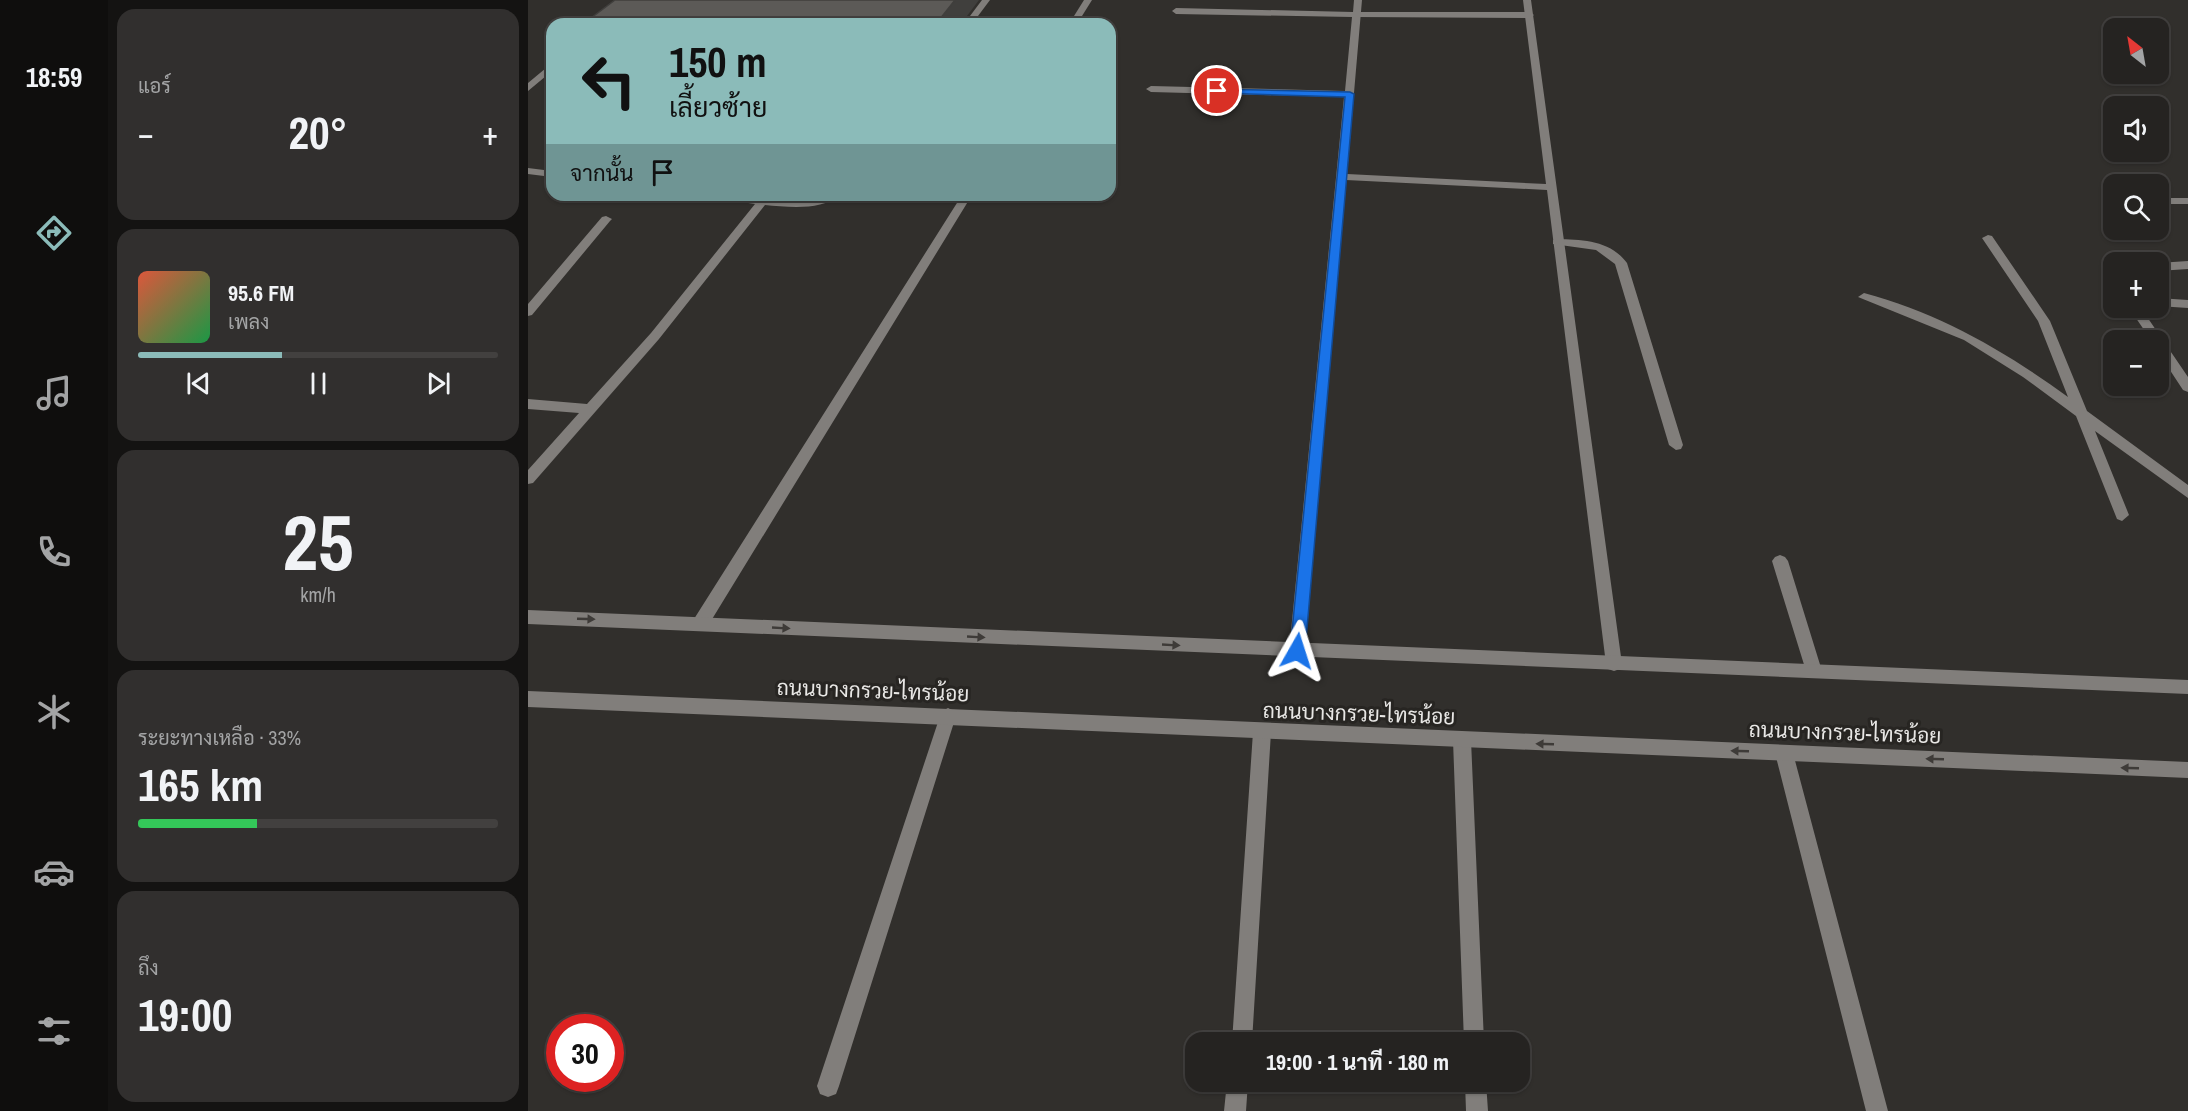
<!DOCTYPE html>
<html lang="th">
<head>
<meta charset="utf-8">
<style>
  :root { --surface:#252321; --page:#312f2e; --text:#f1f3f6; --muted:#a3a4a5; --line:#42403f; --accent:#8bbbb9 }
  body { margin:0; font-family:"Archivo Narrow",Sarabun,sans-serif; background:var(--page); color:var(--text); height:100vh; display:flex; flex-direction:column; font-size:22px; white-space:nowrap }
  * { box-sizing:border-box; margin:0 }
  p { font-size:20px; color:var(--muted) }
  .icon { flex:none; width:33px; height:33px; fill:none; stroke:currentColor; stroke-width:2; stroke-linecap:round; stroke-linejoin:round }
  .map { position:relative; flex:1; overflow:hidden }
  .sheet { display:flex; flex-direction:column; gap:9px; padding:9px; background:#141312; width:420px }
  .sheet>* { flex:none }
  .banner { position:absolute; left:18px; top:18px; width:570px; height:183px; border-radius:18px; box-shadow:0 2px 4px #0004,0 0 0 2px var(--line); background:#8bbbb9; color:#111; overflow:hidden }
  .needle { width:39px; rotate:329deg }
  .tools { position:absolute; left:1575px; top:18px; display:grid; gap:12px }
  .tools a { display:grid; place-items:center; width:66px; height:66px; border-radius:12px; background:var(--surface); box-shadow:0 2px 4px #0004,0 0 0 2px var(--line); font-size:30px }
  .speed { position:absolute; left:18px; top:1014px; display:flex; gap:12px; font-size:30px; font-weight:700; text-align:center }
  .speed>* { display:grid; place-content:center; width:78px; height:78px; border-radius:50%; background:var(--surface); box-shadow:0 2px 4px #0004,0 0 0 2px var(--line); line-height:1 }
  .speed .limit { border:9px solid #d22; background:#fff; color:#111 }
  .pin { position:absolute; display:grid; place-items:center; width:51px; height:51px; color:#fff; margin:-26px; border:3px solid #fff; border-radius:50%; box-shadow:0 2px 6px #0007 }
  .me { position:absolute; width:66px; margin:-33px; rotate:6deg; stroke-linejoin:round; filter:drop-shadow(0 0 4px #0008) }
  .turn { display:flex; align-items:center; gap:21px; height:126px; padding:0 24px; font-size:27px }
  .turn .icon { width:78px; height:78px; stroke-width:2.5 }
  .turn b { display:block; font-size:42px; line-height:51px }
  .then { display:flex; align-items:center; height:57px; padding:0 24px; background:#0003; gap:12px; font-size:22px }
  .big { font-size:45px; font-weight:700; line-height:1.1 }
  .sheet .card { flex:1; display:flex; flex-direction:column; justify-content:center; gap:9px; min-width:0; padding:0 21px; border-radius:18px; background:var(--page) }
  .sheet .dial { align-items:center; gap:0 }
  .dial b { font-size:78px; line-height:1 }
  .song { display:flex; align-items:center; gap:18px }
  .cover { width:72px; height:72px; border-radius:9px; background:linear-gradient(135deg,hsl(10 70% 55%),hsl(140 70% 35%)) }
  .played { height:6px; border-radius:3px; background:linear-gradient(90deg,var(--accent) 40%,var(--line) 40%) }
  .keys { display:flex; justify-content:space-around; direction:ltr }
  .heat { display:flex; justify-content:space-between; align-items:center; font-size:33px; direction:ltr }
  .charge { height:9px; border-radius:4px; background:linear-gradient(90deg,#34c759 33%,var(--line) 0) }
  .trip { position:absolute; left:657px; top:1032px; width:345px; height:60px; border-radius:18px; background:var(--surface); box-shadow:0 2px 4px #0004,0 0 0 2px var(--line); font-weight:700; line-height:60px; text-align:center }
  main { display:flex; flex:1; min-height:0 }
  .tabs { display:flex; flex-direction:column; width:108px; justify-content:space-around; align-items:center; background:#0f0e0d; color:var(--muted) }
  .tabs .icon { width:42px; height:42px }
  .tabs .on { color:var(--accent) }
  .tabs b { font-size:27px; color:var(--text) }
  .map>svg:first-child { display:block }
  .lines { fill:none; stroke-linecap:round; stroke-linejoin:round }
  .lane { fill:#817e7b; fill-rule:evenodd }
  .street { fill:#817e7b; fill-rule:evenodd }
  .secondary { fill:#817e7b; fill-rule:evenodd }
  .shaded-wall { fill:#403f3d }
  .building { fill:#5c5a57; stroke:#403f3d; stroke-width:1.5 }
  .oneway { fill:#3e3b38 }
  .route { fill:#1a73e8; stroke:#114b97; stroke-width:1.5 }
  .labels { text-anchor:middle; stroke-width:6; stroke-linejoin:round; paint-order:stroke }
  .street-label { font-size:21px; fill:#e8e7e5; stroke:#272522 }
</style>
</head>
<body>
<main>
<nav class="tabs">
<b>18:59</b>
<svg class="icon on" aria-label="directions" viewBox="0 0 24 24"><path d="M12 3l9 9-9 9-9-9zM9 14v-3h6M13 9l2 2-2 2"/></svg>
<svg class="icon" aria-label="music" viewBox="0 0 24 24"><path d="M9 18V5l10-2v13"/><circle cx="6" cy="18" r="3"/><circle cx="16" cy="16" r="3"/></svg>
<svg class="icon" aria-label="phone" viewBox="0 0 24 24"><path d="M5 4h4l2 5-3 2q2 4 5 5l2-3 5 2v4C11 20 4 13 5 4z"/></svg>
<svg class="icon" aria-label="climate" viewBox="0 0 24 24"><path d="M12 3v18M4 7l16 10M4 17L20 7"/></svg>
<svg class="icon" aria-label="car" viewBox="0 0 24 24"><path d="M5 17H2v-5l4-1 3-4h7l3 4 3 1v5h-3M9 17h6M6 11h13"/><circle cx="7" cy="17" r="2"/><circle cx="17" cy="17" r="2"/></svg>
<svg class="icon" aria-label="filters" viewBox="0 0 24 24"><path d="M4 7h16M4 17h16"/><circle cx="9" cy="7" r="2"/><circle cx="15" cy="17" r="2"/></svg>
</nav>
<section class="sheet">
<div class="card"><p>แอร์</p>
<div class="heat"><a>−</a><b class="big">20°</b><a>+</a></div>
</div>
<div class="card">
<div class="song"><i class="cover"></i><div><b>95.6 FM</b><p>เพลง</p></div></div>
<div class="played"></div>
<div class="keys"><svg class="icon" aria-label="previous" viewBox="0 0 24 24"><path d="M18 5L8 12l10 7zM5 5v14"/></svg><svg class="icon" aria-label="pause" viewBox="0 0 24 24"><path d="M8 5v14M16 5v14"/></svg><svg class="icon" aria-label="next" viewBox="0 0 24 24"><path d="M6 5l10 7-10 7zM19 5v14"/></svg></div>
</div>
<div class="card dial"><b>25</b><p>km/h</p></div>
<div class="card"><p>ระยะทางเหลือ · 33%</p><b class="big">165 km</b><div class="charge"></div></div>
<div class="card"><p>ถึง</p><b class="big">19:00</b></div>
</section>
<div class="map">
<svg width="1660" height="1111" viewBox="0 0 1660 1111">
  <rect width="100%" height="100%" fill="#312f2c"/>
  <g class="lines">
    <path class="lane" d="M454,0H462L444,24H436Z
      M829,12H1002L1006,15L1002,18L826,17V13Z
      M24,63V71L0,91V83Z
      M0,168L24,171V177L0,174Z
      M181,195L264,200L311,195C294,211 260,207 237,205L131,339L5,483L0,484V470L51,413L0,409V399L59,404L123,333L227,204L186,198Z
      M1630,198H1660V204H1630Z
      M78,216L84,219L82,221L4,315L0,316V304L74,217Z
      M1460,235L1464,236L1522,321L1559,411L1660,485V498L1567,431L1601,515L1594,521L1589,519L1548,416L1495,377L1436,340L1330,297L1336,293C1411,313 1477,351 1540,397L1510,321L1454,238Z
      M1029,239C1055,240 1082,240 1099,263L1155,445L1153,449L1148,450L1141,445L1087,264L1068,250L1025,244V240Z
      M1660,261V269L1630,271V263Z
      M1630,298L1660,300V308L1630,306Z
      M1601,308H1613L1660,377V392L1655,390L1630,352V340H1623Z
      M1252,555L1257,557L1260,561L1294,671L1292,676L1286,678L1280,676L1278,671L1244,561L1247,557Z
      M420,708L426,711L428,716L311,1086L308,1094L300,1097L292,1094L289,1086L412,716L414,711Z"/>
    <path class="street" d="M556,0H564L549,24H541Z
      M826,0H834L819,174L1018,184L995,0H1003L1094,664L1092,669L1086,671L1080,669L1078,664L1019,190L818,180L777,651L775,656L769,658L763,656L761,651L816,97L623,92L618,89L623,86L817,91L824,17L648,14L644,11L648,8L825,12Z
      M434,195H444L178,629L172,631L166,629L164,624L166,619Z
      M734,724L740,726L743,732L724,1042H704L725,732L728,726Z
      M934,732L940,734L943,740L956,1042H936L925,740L928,734Z
      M1256,745L1262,747L1265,753L1360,1111H1338L1247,753L1250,747Z
      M699,1082H720L718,1111H696Z
      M937,1082H958L960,1111H938Z"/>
    <path class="secondary" d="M0,610L1660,680V694L0,624Z
      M0,691L1660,762V778L0,707Z"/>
  </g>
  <path class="shaded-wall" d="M427,0H451L433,24H408Z"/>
  <path class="building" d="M87,0H427L408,24H55Z"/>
  <defs><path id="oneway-solid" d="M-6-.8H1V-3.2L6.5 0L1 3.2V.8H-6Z" transform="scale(1.5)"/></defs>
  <g class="oneway">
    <use href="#oneway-solid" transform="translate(58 619) rotate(2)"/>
    <use href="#oneway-solid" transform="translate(253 628) rotate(3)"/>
    <use href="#oneway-solid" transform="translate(448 637) rotate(3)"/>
    <use href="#oneway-solid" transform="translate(643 645) rotate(3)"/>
    <use href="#oneway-solid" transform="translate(1017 744) rotate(-178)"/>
    <use href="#oneway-solid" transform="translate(1212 751) rotate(-178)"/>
    <use href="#oneway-solid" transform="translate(1407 759) rotate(-178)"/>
    <use href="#oneway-solid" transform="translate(1602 768) rotate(-178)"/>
  </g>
  <path class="route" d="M686,89L822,92L826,94L777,651L769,657L762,651L817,97L689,93Z"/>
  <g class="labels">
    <g class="street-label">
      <text transform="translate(345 691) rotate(2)" y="7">ถนนบางกรวย-ไทรน้อย</text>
      <text transform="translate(831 714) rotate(2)" y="7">ถนนบางกรวย-ไทรน้อย</text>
      <text transform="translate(1317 733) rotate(2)" y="7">ถนนบางกรวย-ไทรน้อย</text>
    </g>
  </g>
</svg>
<div class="tools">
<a><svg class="needle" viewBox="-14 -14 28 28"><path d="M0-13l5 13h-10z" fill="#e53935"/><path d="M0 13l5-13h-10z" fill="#a3a4a5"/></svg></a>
<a><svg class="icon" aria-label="sound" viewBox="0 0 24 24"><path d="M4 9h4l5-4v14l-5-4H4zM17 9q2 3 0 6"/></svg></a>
<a><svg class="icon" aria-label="search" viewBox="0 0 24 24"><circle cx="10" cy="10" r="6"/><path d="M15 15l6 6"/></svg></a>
<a>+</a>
<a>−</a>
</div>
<div class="speed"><div class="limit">30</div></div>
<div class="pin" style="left:689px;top:91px;background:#d93025"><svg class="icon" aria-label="arrive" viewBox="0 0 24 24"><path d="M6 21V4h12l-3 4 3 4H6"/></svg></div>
<svg class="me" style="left:769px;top:651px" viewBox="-20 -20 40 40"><path d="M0-17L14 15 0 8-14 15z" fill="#1a73e8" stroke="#fff" stroke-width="4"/></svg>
<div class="trip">19:00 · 1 นาที · 180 m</div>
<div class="banner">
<div class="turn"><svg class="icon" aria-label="left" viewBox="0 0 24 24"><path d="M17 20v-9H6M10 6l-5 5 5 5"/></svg><div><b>150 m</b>เลี้ยวซ้าย</div></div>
<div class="then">จากนั้น<svg class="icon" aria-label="arrive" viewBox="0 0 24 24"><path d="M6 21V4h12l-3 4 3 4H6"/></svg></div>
</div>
</div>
</main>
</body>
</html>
